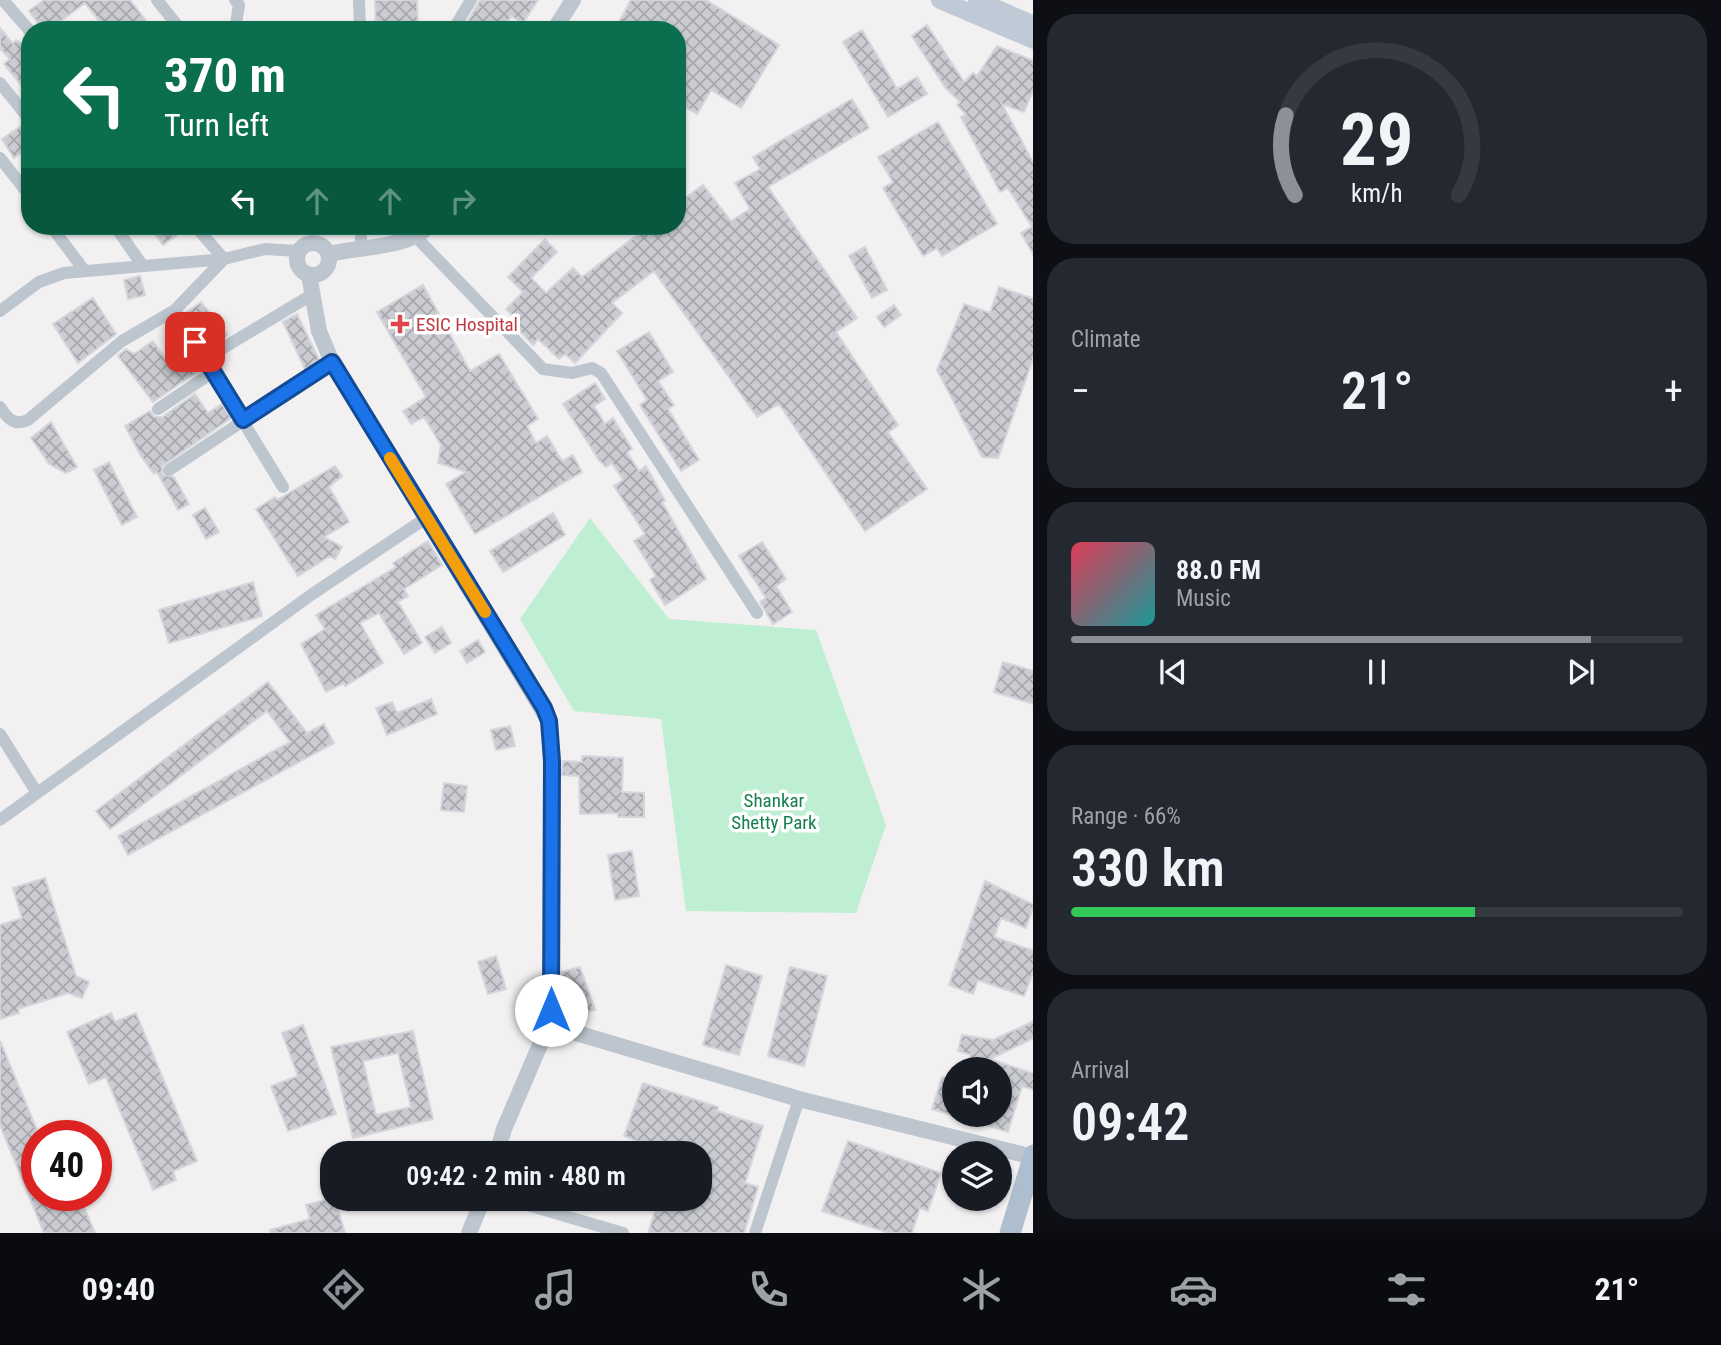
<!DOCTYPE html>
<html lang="en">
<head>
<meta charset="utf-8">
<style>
  :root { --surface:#171b24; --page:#242831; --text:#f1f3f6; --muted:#9ea1a6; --line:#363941; --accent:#8c9099 }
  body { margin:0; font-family:"Roboto Condensed",sans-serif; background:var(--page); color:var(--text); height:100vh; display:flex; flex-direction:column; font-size:26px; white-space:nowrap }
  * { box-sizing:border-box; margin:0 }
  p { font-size:23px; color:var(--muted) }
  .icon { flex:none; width:38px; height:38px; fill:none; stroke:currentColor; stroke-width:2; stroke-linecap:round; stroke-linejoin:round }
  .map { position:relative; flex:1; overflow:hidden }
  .sheet { display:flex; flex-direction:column; gap:14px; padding:14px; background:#0d0f14; width:688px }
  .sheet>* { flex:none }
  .guide { position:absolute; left:21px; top:21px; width:665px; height:214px; border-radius:28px; box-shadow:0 2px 5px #0004; background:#0b6e4f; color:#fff; overflow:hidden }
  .buttons { position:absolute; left:942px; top:1057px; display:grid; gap:14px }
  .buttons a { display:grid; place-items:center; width:70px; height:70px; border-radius:50%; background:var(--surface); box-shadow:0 2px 5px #0004; font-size:35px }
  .speed { position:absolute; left:21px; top:1120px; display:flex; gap:14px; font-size:35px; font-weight:700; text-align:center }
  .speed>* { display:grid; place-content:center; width:91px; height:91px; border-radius:50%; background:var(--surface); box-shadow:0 2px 5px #0004; line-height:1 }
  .speed .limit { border:10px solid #d22; background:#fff; color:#111 }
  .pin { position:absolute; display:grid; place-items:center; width:60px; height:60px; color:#fff; margin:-30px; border-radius:14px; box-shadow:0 4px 10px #0006 }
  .me { position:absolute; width:77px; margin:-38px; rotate:0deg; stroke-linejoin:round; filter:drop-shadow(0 0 5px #0008) }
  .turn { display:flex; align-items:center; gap:24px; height:147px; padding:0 28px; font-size:32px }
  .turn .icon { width:91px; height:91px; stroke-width:2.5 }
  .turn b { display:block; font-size:49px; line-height:60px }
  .lanes { display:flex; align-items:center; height:66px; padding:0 28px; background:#0003; justify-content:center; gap:35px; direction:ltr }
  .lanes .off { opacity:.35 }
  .big { font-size:52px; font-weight:600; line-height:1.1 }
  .sheet .card { flex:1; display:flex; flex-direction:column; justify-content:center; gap:10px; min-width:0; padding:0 24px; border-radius:28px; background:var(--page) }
  .sheet .dial { align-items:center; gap:0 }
  .dial svg { height:182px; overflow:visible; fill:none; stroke:var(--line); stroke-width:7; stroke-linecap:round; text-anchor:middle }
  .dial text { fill:var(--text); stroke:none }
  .song { display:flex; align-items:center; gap:21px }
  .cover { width:84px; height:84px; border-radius:10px; background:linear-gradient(135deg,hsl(350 70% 55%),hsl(180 70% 35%)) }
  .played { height:7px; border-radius:4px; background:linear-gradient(90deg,var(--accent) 85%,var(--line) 85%) }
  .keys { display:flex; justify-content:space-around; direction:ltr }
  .heat { display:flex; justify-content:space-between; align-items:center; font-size:38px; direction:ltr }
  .charge { height:10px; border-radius:5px; background:linear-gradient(90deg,#34c759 66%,var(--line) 0) }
  .trip { position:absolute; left:320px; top:1141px; width:392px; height:70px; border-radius:28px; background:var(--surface); box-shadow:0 2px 5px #0004; font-weight:600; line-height:70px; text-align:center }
  .menu { display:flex; height:112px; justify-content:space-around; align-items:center; background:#090b0e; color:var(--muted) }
  .menu .icon { width:49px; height:49px }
  .menu .selected { color:var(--accent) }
  .menu b { font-size:32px; color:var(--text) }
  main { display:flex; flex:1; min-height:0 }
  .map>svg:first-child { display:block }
  .green { fill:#beefd3 }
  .building { fill:url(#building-cross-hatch); stroke:#d4d6db; stroke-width:2; fill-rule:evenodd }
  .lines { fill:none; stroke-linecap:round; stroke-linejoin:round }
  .minor { stroke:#bdc6cf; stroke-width:12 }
  .tertiary { stroke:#bdc6cf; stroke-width:16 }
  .secondary { stroke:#c0cad6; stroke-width:18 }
  .primary { stroke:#afbece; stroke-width:21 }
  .route-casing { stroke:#114b97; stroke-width:18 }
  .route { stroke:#1a73e8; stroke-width:12 }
  .slow { stroke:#f59e0b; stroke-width:12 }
  .health-dot { fill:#e0444e; stroke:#fff; stroke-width:2.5 }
  .labels { text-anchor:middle; stroke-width:7; stroke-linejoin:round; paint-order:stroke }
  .health-label { font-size:19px; fill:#be3a42; stroke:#fff; text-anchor:start }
  .park-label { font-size:19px; fill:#17804f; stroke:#fff }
</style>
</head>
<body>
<main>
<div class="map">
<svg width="1034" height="1233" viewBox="0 0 1034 1233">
  <defs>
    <pattern id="building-cross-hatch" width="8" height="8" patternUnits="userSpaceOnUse" patternTransform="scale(1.75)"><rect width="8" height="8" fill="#caccd2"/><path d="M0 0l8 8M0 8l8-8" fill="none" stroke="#a6a8ae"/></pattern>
  </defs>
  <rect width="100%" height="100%" fill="#f2f0f0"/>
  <path class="green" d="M590,518L669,619L816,630L886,825L856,913L686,911L661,719L574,711L520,619Z"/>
  <path class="building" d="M44,0H130L153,30H106L85,3L49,30H43L29,11Z
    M375,0H417L418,30H376Z
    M480,0H538L523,23L511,16L503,30H463Z
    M631,0H706L779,45L741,108L711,90L697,114L677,102V30H625L617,25Z
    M927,25L964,82L973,73L977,76L997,46L1034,61V88L1024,112L1002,104L1034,164V256L1021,233L1032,227L1008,188L1000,192L961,117L966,114L957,105L960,102L945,87L912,36Z
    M0,28L13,44L16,40L30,49V96L4,64L10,59L0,48Z
    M862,30L897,89L917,77L927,94L888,117L843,42Z
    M852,99L869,128L768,187L857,318L836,332L898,425L888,432L927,489L865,531L779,404L757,417L654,271L612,303L622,313L575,363L565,354L559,359L538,339L533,345L514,325L518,321L506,309L523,292L508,277L545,239L557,252L531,278L546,293L573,268L582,277L649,226H677V204L703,185L731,221L750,209L735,183L760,169L753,157Z
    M938,122L997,224L942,256L937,248L923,256L883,188L893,182L878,157Z
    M23,125L30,129V147L14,158L2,139Z
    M149,226H186L187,228L163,245Z
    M865,247L887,290L872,298L849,256Z
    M140,276L145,295L128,299L124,280Z
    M423,285L470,371L499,354L538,419L527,426L536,443L547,436L562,461L573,455L582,472L475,534L446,484L466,472L438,463L441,445L424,417L411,424L403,411L426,397L377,312Z
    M999,287L1034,299V356L998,458L982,457L937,370L964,304L990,313Z
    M93,298L116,334L78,363L53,324Z
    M201,302L227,335L208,347L187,312Z
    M894,305L901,315L884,327L877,317Z
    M297,314L319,360L305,369L283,322Z
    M649,332L673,372L658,381L674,405L668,409L699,460L681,471L640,405L647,400L617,351Z
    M153,341L170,366L191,353L201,369L153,402L118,356L126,349L134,354Z
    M595,383L605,399L594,406L605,424L613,418L632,449L627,452L639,471L646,466L665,501L662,502L706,579L665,605L650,580L656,576L634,541L645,534L614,486L623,480L612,463L606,467L599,460L563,404Z
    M195,394L208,413L222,404L231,418L162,466V475L174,477L189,504L178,510L157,472L154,474L141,456L125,426L150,411L155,417H162Z
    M51,422L77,467L66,473L49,464L31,438Z
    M109,462L137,517L122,525L94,470Z
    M335,466L342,476L329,487L349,522L324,537L342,547L335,559L330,556L298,576L256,509L275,497L277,500Z
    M205,508L219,532L206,539L193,515Z
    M553,513L565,535L503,572L490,551Z
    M428,541L442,565L404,589L408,596L398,602L422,643L404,654L379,613L360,623L383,663L345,686L344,683L326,692L301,644L325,629L316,615L396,567L393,563Z
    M762,542L786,579L776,586L792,612L773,624L760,602L766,598L739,556Z
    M253,582L262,616L169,643L159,610Z
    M442,627L451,643L435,653L425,637Z
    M478,640L485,652L467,663L460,651Z
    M1003,662L1034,671V704L994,692Z
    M268,682L307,733L324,724L334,743L128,855L118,836L290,742L267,711L110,829L96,811Z
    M431,699L437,714L387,735L376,708L392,702L397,713Z
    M510,726L515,746L496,750L491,730Z
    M582,756L623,758L622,792L644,793V817H618V813L580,814L579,776L562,775L563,761L582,762Z
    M444,783L467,786L464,812L441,810Z
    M632,851L639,896L615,900L608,855Z
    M45,878L76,976L89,982L82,998L68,993L18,1009L19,1013L0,1019V925L22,918L13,888Z
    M985,881L1034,905L1026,928L1001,918L994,937L1034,951V970L1024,996L978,980L973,994L949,985Z
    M496,956L506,989L488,994L478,962Z
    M726,965L762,976L739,1055L703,1045Z
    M580,967L595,1010L581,1013L575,992L565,995L562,984V972Z
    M790,967L827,976L804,1066L768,1056Z
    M111,1013L115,1022L136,1013L197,1161L173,1171L176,1180L153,1190L106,1077L89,1084L67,1032Z
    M1034,1021V1038L990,1059L1034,1074V1090L1022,1086L1008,1132L958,1117V1115H999V1069H965L971,1055L958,1051L962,1035L993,1040Z
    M303,1025L336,1114L288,1131L271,1086L298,1076L282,1033Z
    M413,1031L433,1119L353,1138L331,1047ZM398,1053L411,1107L376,1115L363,1061Z
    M0,1041L37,1130V1195H79L95,1233H44L0,1125Z
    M942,1077L954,1081V1116L932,1109Z
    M643,1083L718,1107L717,1111L763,1126L745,1183L758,1187L744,1233H648L659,1199H700V1153L655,1148L624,1136Z
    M848,1141L941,1173L928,1211L920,1208L912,1233H889L822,1211Z
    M328,1199H335L345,1233H271L270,1230L310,1219L306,1205Z"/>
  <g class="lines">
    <path class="minor" d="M3,0L30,31
      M157,0L181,30
      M235,0L239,5L235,30
      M359,0L360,30
      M453,30L471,0
      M0,83L30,120
      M0,158L30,196
      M51,226L84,270
      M115,226L142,265
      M416,237L543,369L572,373L592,368L601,373L757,613
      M361,246V226
      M175,310L283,487
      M0,311L39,282L64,273L224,259L265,249L299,251
      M205,359L313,294
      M0,407C8,419 14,426 28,420L122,341L175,310L224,259L195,226
      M158,409L213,372
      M169,470L332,362
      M0,734L37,793
      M0,820L311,595L426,518
      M507,1199L623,1233
      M755,1233L799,1099"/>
    <path class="tertiary" d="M554,30L573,0
      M297 259a16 16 0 1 1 32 0a16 16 0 1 1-32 0Z
      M329,254C361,246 406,249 429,226
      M309,275L319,331L332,362L549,721L552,761L551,1010
      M541 1023a13 13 0 1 1 26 0a13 13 0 1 1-26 0Z
      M566,1030L799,1099L1033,1157
      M497,1153L504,1129L545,1033
      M469,1233L483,1199"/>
    <path class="secondary" d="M940,0L1034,40
      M977,0L1034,25"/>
    <path class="primary" d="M1010,1233L1034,1155"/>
  </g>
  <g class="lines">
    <defs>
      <path id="route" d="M195,342L243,420L332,362L544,708L549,721L552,761L551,1010"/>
    </defs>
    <use href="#route" class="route-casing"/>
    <use href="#route" class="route"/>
    <path class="slow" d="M390,458L485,612"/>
  </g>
  <path class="health-dot" d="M396.5 313.5h7v7h7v7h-7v7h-7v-7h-7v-7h7z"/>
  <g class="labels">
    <g class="health-label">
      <text x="416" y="331">ESIC Hospital</text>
    </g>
    <g class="park-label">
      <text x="774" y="807">Shankar<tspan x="774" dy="22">Shetty Park</tspan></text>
    </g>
  </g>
</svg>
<div class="buttons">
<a><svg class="icon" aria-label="sound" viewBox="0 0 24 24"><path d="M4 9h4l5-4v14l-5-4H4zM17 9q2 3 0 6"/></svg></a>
<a><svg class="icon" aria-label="layers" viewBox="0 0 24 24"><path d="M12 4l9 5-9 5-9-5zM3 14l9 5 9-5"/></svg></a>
</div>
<div class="speed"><div class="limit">40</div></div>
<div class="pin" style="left:195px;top:342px;background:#d93025"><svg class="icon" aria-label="arrive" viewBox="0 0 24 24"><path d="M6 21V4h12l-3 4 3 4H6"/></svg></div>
<svg class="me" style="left:551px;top:1010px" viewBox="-20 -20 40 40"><circle r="19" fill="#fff"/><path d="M0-13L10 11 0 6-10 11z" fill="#1a73e8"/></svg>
<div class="trip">09:42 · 2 min · 480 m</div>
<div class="guide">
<div class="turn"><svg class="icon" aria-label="left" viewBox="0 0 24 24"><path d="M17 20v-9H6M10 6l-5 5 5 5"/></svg><div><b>370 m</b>Turn left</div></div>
<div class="lanes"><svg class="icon" aria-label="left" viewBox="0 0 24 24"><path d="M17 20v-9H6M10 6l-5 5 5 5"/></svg><svg class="icon off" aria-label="ahead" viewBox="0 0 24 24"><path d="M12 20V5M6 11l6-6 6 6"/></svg><svg class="icon off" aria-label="ahead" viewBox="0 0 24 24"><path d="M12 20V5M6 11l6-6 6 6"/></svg><svg class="icon off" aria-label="right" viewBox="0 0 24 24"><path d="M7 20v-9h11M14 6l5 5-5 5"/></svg></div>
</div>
</div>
<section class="sheet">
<div class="card dial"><svg viewBox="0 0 100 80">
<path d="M14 69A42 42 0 1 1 86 69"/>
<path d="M14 69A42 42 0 0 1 10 34" stroke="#8c9099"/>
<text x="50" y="56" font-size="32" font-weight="700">29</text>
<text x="50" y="72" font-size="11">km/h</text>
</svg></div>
<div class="card"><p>Climate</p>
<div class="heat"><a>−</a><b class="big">21°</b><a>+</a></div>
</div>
<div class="card">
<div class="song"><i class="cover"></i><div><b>88.0 FM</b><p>Music</p></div></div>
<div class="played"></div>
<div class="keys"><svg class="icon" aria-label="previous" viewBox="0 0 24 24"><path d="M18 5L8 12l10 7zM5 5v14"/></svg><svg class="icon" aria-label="pause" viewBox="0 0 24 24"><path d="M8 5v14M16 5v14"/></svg><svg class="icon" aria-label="next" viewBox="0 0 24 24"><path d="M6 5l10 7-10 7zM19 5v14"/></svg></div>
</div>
<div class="card"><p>Range · 66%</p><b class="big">330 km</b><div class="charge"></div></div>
<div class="card"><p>Arrival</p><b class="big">09:42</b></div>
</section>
</main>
<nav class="menu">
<b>09:40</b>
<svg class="icon selected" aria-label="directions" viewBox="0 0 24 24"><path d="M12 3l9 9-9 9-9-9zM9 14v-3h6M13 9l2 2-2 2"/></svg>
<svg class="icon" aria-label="music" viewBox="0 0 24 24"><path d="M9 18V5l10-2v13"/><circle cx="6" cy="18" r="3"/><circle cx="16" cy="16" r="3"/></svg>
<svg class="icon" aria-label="phone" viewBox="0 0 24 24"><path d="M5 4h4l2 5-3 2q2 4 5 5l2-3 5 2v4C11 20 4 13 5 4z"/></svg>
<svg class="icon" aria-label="climate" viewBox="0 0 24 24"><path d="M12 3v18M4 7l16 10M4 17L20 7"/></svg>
<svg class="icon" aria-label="car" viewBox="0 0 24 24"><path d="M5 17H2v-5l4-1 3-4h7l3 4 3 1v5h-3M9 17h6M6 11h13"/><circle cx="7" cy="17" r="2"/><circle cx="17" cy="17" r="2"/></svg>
<svg class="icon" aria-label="filters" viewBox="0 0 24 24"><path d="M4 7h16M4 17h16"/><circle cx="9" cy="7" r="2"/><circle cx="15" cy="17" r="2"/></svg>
<b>21°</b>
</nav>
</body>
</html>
